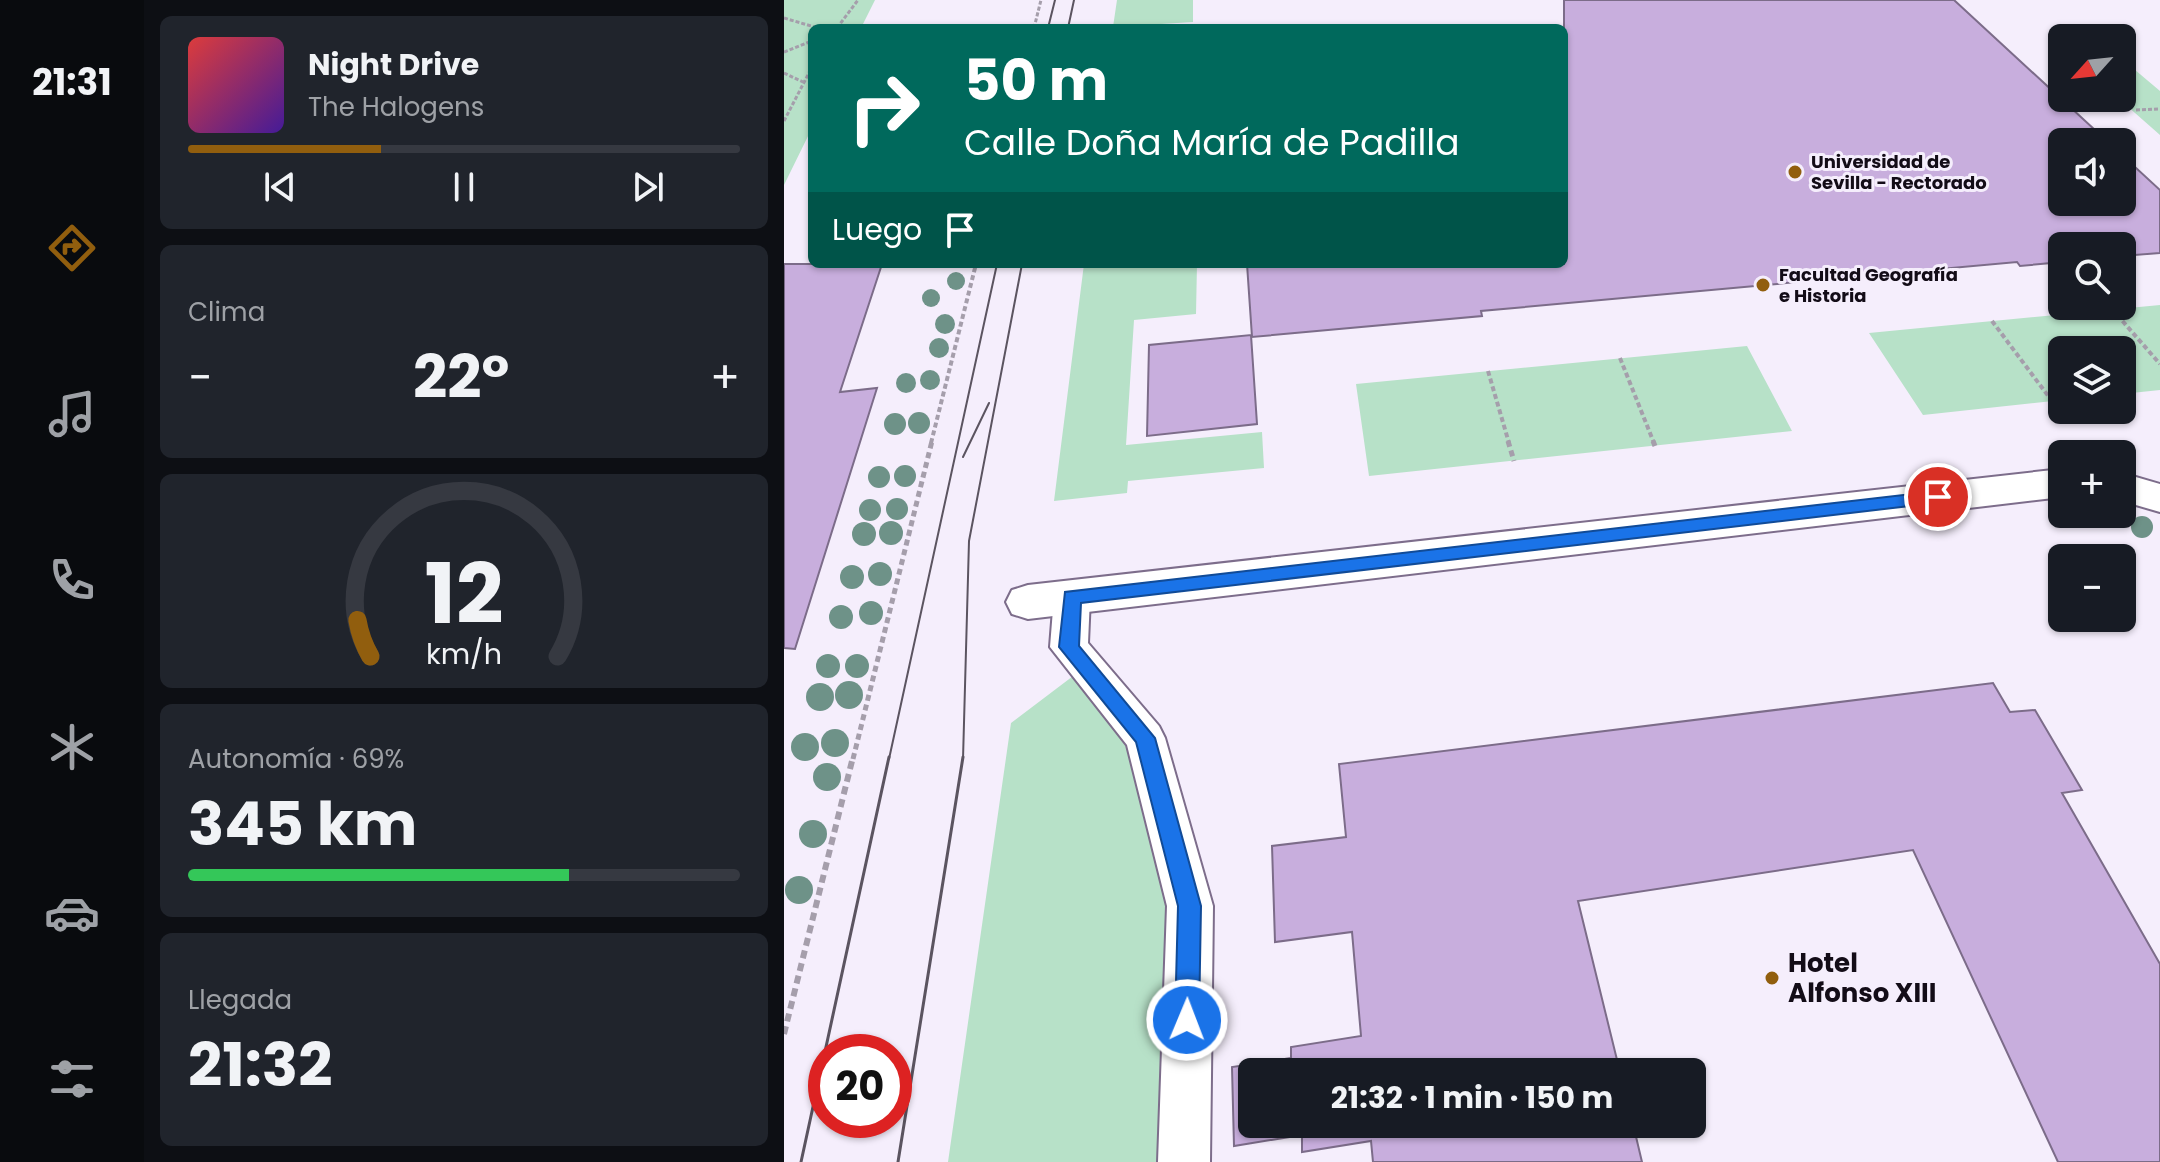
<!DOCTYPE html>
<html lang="es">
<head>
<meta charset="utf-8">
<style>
  :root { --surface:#171b24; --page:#20242c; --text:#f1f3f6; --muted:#9ea1a6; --line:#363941; --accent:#915e0e }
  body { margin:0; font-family:Poppins,sans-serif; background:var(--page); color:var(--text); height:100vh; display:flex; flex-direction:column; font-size:30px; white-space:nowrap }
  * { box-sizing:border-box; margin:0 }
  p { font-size:26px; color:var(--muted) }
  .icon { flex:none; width:44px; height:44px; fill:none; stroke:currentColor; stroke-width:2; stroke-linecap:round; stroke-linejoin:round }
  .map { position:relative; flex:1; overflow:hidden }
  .sheet { display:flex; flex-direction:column; gap:16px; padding:16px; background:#0d0f14; width:640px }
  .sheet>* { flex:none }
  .banner { position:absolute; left:24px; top:24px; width:760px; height:244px; border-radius:12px; box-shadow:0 2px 6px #0004; background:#00695c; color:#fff; overflow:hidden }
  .needle { width:52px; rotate:243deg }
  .controls { position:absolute; left:1264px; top:24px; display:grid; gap:16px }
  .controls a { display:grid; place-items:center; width:88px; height:88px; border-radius:12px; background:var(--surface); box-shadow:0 2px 6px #0004; font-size:40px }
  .speed { position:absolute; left:24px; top:1034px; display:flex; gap:16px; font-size:40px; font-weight:700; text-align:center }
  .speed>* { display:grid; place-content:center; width:104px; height:104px; border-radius:50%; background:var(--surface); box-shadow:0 2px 6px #0004; line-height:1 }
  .speed .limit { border:12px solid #d22; background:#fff; color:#111 }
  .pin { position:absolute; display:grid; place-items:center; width:68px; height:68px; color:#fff; margin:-34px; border:4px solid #fff; border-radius:50%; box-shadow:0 2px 8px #0007 }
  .me { position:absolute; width:88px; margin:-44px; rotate:1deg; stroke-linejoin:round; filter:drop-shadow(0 0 6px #0008) }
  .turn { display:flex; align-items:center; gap:28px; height:168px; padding:0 24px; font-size:36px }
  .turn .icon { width:104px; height:104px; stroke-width:2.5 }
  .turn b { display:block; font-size:56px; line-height:68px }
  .then { display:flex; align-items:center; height:76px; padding:0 24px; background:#0003; gap:16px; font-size:30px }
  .big { font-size:60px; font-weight:700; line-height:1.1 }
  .sheet .widget { flex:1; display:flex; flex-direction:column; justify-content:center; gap:12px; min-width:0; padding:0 28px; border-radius:12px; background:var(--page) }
  .sheet .dial { align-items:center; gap:0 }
  .dial svg { height:208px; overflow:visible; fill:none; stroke:var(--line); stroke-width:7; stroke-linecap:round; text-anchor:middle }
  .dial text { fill:var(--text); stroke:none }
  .song { display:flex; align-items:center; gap:24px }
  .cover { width:96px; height:96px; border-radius:12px; background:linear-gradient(135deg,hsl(0 70% 55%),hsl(260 70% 35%)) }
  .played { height:8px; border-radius:4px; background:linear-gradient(90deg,var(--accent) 35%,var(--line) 35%) }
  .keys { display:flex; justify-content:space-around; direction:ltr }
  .heat { display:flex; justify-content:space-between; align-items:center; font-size:44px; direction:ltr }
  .charge { height:12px; border-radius:6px; background:linear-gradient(90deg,#34c759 69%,var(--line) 0) }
  .trip { position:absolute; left:454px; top:1058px; width:468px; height:80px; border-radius:12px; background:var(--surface); box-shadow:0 2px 6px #0004; font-weight:700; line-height:80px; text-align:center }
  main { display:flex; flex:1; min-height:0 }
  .tab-bar { display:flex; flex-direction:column; width:144px; justify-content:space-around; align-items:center; background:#090b0e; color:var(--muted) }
  .tab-bar .icon { width:56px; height:56px }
  .tab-bar .on { color:var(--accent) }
  .tab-bar b { font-size:36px; color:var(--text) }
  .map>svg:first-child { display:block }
  .green { fill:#b7e1c8 }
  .building { fill:#c8aedd; stroke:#7c6c89; stroke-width:2 }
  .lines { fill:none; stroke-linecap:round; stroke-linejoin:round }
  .service-casing { stroke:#7d6d8b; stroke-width:4 }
  .minor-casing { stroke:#7d6d8b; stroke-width:4 }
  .path-far3 { stroke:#a59eab; stroke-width:3; stroke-dasharray:4 2; stroke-linecap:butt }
  .path-far2 { stroke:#a59eab; stroke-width:4; stroke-dasharray:5 3; stroke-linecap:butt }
  .path-far1 { stroke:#a59eab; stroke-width:5; stroke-dasharray:6 4; stroke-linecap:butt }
  .path { stroke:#a59eab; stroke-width:6; stroke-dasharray:8 5; stroke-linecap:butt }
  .service { fill:#fff; fill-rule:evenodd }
  .minor { fill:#fff; fill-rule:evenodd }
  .tram-far1 { stroke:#5b5460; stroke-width:2 }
  .tram { stroke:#5b5460; stroke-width:3 }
  .tree { fill:#6e9288 }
  .route { fill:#1a73e8; stroke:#114b97; stroke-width:2 }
  .poi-dot { fill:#915e0e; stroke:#f5eefc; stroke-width:3 }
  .labels { text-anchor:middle; stroke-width:6; stroke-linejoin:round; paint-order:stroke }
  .far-poi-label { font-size:18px; font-weight:bold; fill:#130c17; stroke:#f5eefc; text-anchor:start }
  .near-poi-label { font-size:26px; font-weight:bold; fill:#130c17; stroke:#f5eefc; text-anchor:start }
</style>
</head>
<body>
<main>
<nav class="tab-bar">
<b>21:31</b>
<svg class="icon on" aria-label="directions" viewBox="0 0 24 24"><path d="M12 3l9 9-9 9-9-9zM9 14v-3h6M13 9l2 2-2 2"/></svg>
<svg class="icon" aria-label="music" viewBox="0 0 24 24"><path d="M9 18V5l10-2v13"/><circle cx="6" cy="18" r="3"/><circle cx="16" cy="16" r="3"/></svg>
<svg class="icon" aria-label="phone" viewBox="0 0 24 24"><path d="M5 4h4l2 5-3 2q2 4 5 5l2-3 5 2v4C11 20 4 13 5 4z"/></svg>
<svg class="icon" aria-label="climate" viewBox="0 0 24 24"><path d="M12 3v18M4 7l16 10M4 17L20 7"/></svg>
<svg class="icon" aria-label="car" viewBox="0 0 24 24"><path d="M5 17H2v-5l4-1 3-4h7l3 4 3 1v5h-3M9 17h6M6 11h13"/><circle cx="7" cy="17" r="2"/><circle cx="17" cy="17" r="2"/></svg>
<svg class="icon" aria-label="filters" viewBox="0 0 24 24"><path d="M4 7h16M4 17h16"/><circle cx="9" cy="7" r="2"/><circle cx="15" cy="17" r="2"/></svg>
</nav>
<section class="sheet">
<div class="widget">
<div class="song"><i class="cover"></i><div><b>Night Drive</b><p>The Halogens</p></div></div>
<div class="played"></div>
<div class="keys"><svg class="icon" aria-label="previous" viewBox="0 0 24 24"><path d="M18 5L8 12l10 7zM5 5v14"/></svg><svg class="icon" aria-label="pause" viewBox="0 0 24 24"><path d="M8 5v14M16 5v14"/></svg><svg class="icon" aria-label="next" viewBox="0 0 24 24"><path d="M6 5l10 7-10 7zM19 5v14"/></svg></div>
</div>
<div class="widget"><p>Clima</p>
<div class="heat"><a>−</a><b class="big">22°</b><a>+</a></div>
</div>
<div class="widget dial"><svg viewBox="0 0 100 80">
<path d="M14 69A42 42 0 1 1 86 69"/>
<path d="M14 69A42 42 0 0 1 9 55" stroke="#915e0e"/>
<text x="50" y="56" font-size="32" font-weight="700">12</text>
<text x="50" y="72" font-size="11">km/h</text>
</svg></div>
<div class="widget"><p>Autonomía · 69%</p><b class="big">345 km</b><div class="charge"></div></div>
<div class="widget"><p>Llegada</p><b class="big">21:32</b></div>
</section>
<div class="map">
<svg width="1376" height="1162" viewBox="0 0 1376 1162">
  <rect width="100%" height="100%" fill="#f5eefc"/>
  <path class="green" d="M0,0H91L77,28H28V128L0,185Z
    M333,0H409V22L329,27Z
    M1344,64L1376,91V135L1334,98H1338V65Z
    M300,264H413L412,314L350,320L342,445L478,432L480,468L344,481L343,493L270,501Z
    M1376,305V390L1338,394V350H1278V400L1139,415L1085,333Z
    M963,346L1008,431L585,476L572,384Z
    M301,667L361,738L406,906L400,1162H164L227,723Z"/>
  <path class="building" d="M780,0H1170L1324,142H1278V202H1338V155L1376,190V253L1338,256V246H1278V262L1236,266L1233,262L697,311L698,316L468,337L463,264H780Z
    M0,264H98L56,392L93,388L11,649L0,648Z
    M467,335L473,424L363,436L365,345Z
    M1209,683L1226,712L1251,710L1298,790L1278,793L1376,964V1162H1274L1129,850L794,901L836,1072H468V1124H849L858,1162H589L587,1141L518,1152V1135L450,1146L448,1067L507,1058V1047L577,1036L568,932L491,942L488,846L562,837L555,764Z"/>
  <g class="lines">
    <defs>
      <path id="service" d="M288,583L301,587L306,597L304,643L375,726L381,738L429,906L426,1162H374L383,906L343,745L266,647L270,597L275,587Z"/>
      <path id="minor" d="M1278,469V497L244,619L228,614L222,602L228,590L244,585Z
        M1338,473L1376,484V512L1338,501Z"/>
    </defs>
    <use href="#service" class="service-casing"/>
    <use href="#minor" class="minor-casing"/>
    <path class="path-far3" d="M0,18L34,28
      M53,28L74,0
      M250,28L257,0
      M0,52L28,41
      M0,73L19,82
      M1352,110L1376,109
      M0,121L28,67"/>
    <path class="path-far2" d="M1328,309L1376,364
      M1208,321L1271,405
      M836,358L870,443
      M704,371L725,443
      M147,443L192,264"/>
    <path class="path-far1" d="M724,441L730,461
      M869,441L871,446
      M69,759L148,441"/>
    <path class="path" d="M0,1034L69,757"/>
    <use href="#service" class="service"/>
    <use href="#minor" class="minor"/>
    <path class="tram-far1" d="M264,28L271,0
      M284,28L290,0
      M179,457L205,403
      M105,759L213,264
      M179,759L185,541L238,264"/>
    <path class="tram" d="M17,1162L105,757
      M114,1162L179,757"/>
  </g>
  <g class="tree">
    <circle cx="172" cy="281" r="9"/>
    <circle cx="147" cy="298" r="9"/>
    <circle cx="161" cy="324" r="10"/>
    <circle cx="155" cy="348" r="10"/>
    <circle cx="146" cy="380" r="10"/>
    <circle cx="122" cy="383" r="10"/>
    <circle cx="135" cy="423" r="11"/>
    <circle cx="111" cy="424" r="11"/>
    <circle cx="121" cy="476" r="11"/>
    <circle cx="95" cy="477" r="11"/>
    <circle cx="113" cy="509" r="11"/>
    <circle cx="86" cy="510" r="11"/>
    <circle cx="1358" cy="527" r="11"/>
    <circle cx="107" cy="533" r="12"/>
    <circle cx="80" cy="534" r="12"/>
    <circle cx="96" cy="574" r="12"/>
    <circle cx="68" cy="577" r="12"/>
    <circle cx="87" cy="613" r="12"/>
    <circle cx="57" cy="617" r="12"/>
    <circle cx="44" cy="666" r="12"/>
    <circle cx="73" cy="666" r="12"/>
    <circle cx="65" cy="695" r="14"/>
    <circle cx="36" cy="697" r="14"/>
    <circle cx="51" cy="743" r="14"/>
    <circle cx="21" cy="747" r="14"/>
    <circle cx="43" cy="777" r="14"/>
    <circle cx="29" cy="834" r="14"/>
    <circle cx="15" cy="890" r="14"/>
  </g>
  <path class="route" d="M1154,491L1163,497L1160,502L297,603L295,646L371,738L417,906L415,1020L412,1028L403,1032L394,1028L391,1020L394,906L352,742L275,647L281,592Z"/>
  <g class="poi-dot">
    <circle cx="1011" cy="172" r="8"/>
    <circle cx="979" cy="285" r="8"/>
    <circle cx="988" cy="978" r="8"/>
  </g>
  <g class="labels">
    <g class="far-poi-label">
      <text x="1027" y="168">Universidad de<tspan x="1027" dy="21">Sevilla - Rectorado</tspan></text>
      <text x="995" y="281">Facultad Geografía<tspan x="995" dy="21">e Historia</tspan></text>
    </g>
    <g class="near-poi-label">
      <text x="1004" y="972">Hotel<tspan x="1004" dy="30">Alfonso XIII</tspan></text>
    </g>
  </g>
</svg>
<div class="controls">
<a><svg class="needle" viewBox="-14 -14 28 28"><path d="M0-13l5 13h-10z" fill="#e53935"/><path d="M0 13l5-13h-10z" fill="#9ea1a6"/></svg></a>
<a><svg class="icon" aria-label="sound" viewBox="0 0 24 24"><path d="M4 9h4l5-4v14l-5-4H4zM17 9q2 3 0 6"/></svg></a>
<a><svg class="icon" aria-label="search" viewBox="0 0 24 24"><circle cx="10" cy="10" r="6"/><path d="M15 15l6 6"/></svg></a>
<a><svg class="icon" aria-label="layers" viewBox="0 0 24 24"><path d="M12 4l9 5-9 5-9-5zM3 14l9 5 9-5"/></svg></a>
<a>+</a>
<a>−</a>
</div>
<div class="speed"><div class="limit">20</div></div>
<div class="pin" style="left:1154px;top:497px;background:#d93025"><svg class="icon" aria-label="arrive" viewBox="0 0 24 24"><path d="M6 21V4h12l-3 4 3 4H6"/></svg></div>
<svg class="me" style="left:403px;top:1020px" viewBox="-20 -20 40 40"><circle r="17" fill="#1a73e8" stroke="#fff" stroke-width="3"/><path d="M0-11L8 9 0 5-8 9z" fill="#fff"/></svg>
<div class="trip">21:32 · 1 min · 150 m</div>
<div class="banner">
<div class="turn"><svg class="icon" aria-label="right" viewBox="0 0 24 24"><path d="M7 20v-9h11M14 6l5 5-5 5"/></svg><div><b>50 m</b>Calle Doña María de Padilla</div></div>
<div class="then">Luego<svg class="icon" aria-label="arrive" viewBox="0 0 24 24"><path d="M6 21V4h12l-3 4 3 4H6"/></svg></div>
</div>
</div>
</main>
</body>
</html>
